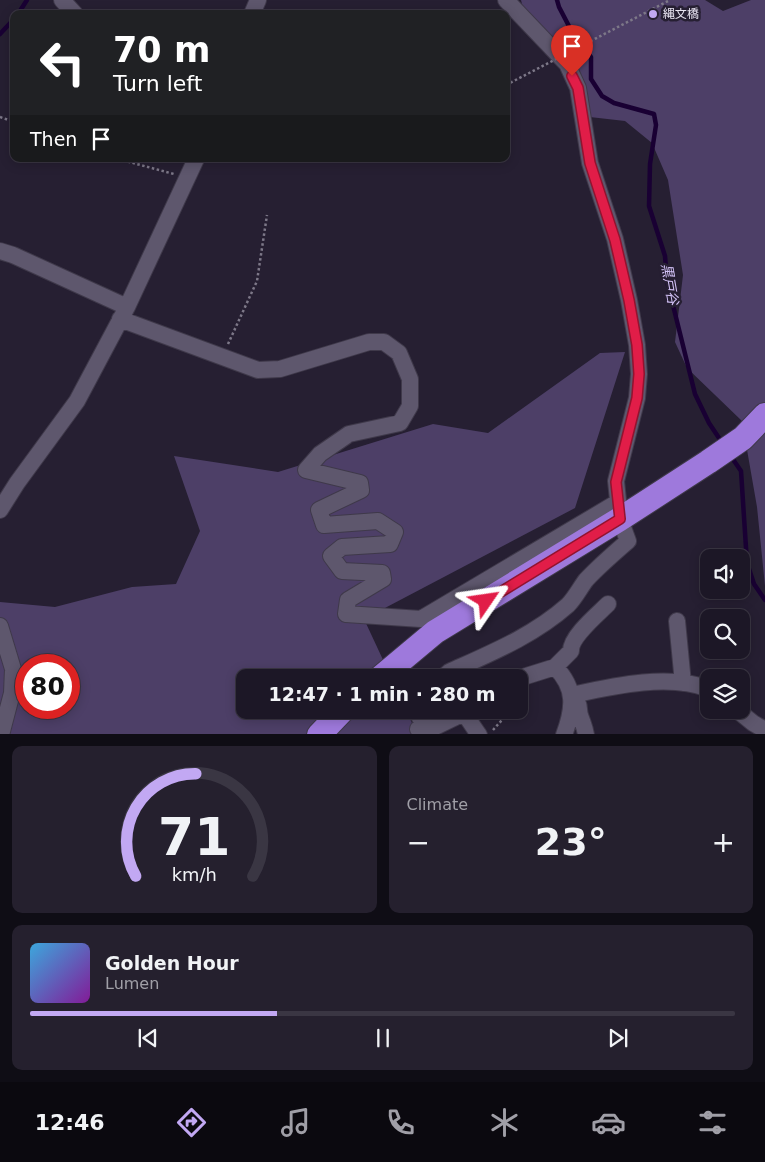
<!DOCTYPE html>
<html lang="en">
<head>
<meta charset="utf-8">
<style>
  :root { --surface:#1c1726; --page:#25202e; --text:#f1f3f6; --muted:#a09fa7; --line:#3a3643; --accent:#c2a8f3 }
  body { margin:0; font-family:"DejaVu Sans","Noto Sans JP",sans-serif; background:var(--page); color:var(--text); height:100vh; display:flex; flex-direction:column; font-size:19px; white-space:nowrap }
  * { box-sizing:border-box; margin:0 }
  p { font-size:16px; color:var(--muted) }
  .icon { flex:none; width:28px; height:28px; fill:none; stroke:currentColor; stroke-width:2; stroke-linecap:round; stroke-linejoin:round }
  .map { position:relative; height:734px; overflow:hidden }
  .sheet { display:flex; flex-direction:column; gap:12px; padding:12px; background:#0f0d15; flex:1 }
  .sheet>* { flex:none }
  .guide { position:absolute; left:10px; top:10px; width:500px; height:152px; border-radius:10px; box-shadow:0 2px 12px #0003,0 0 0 1px var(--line); background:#202124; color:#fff; overflow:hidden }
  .buttons { position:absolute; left:700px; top:549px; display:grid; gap:10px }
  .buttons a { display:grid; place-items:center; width:50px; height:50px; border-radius:10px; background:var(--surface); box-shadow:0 2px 12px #0003,0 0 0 1px var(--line); font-size:25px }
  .speed { position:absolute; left:15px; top:654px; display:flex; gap:10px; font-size:25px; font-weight:700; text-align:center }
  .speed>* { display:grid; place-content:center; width:65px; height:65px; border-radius:50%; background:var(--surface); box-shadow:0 2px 12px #0003,0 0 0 1px var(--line); line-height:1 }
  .speed .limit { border:8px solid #d22; background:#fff; color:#111 }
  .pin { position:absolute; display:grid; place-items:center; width:42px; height:42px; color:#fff; margin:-51px -21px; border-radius:50% 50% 50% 0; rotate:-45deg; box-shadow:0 0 5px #0007 }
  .pin .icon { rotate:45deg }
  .me { position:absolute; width:55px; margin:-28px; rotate:58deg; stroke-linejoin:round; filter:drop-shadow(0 0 4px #0008) }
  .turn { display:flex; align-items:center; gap:18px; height:105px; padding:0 20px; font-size:22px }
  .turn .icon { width:65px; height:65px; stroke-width:2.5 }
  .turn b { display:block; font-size:35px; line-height:42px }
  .then { display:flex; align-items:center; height:48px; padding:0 20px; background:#0003; gap:10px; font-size:19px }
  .big { font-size:38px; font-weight:700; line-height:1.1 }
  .sheet .widget { flex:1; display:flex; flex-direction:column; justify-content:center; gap:8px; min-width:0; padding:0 18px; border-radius:10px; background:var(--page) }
  .sheet .dial { align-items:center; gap:0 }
  .dial svg { height:130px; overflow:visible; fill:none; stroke:var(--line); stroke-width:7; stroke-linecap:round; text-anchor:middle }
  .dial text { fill:var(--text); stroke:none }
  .song { display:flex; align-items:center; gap:15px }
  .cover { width:60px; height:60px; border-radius:8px; background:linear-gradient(135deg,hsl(200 70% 55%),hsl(290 70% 35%)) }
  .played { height:5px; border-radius:2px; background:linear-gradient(90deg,var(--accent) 35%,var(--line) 35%) }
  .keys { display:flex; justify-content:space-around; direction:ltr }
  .heat { display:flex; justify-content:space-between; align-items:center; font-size:28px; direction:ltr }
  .sheet .tiles { flex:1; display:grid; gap:12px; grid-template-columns:1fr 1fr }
  .widget:last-child { grid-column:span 2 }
  .trip { position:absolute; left:236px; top:669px; width:292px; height:50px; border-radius:10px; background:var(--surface); box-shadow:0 2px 12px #0003,0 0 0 1px var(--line); font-weight:700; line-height:50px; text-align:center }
  .tabs { display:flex; height:80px; justify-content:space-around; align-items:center; background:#0b090f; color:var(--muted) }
  .tabs .icon { width:35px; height:35px }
  .tabs .on { color:var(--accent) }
  .tabs b { font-size:22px; color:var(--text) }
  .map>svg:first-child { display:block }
  .green { fill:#4d3f67; fill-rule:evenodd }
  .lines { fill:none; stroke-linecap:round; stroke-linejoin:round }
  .stream { stroke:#190033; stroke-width:4.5 }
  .minor-casing { stroke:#3f394a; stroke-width:18 }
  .highway-casing { stroke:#3f394a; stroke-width:26 }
  .path { stroke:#7d7888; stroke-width:2.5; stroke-dasharray:2.5 2.5; stroke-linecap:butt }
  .minor { stroke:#5e576d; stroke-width:16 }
  .highway { stroke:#9e79dc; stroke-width:24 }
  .path-bridge { stroke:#7d7888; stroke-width:2.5; stroke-dasharray:2.5 2.5; stroke-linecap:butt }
  .route-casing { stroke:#92132f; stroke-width:12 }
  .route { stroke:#e11d48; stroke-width:9 }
  .poi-dot { fill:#c2a8f3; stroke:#261f32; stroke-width:2 }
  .labels { text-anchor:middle; stroke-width:5; stroke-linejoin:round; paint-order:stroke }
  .poi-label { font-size:12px; fill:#e9e5f2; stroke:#261f32; text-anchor:start }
  .water-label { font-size:14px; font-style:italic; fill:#d4c3f8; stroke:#261f32 }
</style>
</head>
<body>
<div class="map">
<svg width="765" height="735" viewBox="0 0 765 735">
  <rect width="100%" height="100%" fill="#261f32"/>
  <path class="green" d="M521,0H705L723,11L751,0H765V586L757,507L742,421L687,368L675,342L683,275L668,180L652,143L625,121L581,116L571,83L524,12Z
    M625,352L575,508L364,619L391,677L245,678V710H406L417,734H0V602L55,607L132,587L176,584L200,531L174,456L278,472L433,424L488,433L600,353ZM26,665H69V708H26Z"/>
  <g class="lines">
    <path class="stream" d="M557,0L559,7L571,30L591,57V79L602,96L614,103L654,114L656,125L650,164L649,206L665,256L667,281L695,394L709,423L723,444
      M18,14L27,0
      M0,34L14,19
      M730,455L741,471L747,563L754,584L765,600"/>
    <defs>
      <path id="minor" d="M62,0L75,14
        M252,14L258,0
        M0,251L13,255L127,307
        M120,319L258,370L280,369L369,342H384L399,353L410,379V406L400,423L349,434L320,454L306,470L360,483L361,490L319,510L324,525L378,521L395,532L390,544L342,547L331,556L342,571L382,573L383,579L348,600L346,614L421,619L618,502
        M0,510L17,483L77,401L127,307L196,159
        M677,621L683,683
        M0,626L13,669L12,693L1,735
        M555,667C576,688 574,708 564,735
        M442,678L449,672C491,653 533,636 568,605C575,598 580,588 586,580C599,566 613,554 628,541L620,519L616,481L637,398L639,374L637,345L629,300L615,239L590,163L578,88L567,64L506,0
        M520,678L555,667L571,651C570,637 598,614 608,604
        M572,695C613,686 669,673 709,689
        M573,698C582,704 577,710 581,718C583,724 585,728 586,735
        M416,710L420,718L425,719L440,713
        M737,710L753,723L765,730
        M418,729L435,727L464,713L479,735"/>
      <path id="highway" d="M380,678L435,632L620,519L708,462L743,438L765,415
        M319,735L343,710"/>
    </defs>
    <use href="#minor" class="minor-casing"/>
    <use href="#highway" class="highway-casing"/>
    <path class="path" d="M0,117L14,122
      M118,159L174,174
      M228,344L257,281L267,215
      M493,730L511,710"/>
    <use href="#minor" class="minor"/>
    <use href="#highway" class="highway"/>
    <path class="path-bridge" d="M506,85L670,0"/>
  </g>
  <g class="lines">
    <defs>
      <path id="route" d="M486,601L620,519L616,482L637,398L639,374L637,345L629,300L615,240L590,163L578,88L572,76"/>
    </defs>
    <use href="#route" class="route-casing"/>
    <use href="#route" class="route"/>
  </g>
  <circle class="poi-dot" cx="653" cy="14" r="5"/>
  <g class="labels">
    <g class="poi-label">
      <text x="663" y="18">縄文橋</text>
    </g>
    <g class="water-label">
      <text transform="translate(670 284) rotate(80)" y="5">黒戸谷</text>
    </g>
  </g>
</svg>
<div class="buttons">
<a><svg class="icon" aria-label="sound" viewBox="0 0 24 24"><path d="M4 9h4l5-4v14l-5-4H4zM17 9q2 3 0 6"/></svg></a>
<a><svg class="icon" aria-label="search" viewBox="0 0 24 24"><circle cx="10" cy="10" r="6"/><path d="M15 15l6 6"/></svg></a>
<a><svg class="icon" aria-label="layers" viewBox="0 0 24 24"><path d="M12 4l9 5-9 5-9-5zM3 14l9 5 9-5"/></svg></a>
</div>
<div class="speed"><div class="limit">80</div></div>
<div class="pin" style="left:572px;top:76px;background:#d93025"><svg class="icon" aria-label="arrive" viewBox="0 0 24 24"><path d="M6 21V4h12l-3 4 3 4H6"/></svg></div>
<svg class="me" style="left:486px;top:601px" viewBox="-20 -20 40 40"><path d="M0-17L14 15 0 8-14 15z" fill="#e11d48" stroke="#fff" stroke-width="4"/></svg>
<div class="trip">12:47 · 1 min · 280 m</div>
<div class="guide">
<div class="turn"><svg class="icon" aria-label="left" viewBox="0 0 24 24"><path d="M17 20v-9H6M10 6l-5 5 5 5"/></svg><div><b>70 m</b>Turn left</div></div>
<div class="then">Then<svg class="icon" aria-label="arrive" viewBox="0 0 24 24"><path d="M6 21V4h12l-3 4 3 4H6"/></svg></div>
</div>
</div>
<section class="sheet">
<div class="tiles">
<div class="widget dial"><svg viewBox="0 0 100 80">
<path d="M14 69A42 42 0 1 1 86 69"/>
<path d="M14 69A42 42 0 0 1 51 6" stroke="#c2a8f3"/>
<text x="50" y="56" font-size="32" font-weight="700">71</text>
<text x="50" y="72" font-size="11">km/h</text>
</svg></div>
<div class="widget"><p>Climate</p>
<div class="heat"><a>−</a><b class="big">23°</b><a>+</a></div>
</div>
<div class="widget">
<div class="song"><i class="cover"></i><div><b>Golden Hour</b><p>Lumen</p></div></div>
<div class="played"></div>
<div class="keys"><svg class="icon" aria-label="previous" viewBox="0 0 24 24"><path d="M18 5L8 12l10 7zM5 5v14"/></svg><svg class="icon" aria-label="pause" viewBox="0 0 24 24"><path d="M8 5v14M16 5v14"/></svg><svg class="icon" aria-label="next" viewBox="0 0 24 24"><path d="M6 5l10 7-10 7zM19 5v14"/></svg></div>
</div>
</div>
</section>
<nav class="tabs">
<b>12:46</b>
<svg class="icon on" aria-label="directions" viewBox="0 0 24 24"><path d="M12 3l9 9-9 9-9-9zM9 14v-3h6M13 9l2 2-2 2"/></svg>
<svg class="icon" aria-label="music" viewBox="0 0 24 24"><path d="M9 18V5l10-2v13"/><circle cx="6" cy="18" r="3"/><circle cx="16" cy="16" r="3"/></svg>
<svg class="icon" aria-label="phone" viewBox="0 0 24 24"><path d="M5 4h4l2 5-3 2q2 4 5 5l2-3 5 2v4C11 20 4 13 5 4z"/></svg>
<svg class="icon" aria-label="climate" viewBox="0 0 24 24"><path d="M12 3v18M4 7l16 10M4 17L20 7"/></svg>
<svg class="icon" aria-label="car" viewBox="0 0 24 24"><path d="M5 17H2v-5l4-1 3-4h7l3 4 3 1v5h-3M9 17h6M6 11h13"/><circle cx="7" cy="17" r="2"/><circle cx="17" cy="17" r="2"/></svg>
<svg class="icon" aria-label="filters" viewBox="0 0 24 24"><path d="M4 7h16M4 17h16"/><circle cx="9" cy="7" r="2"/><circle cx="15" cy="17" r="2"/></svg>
</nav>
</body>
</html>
